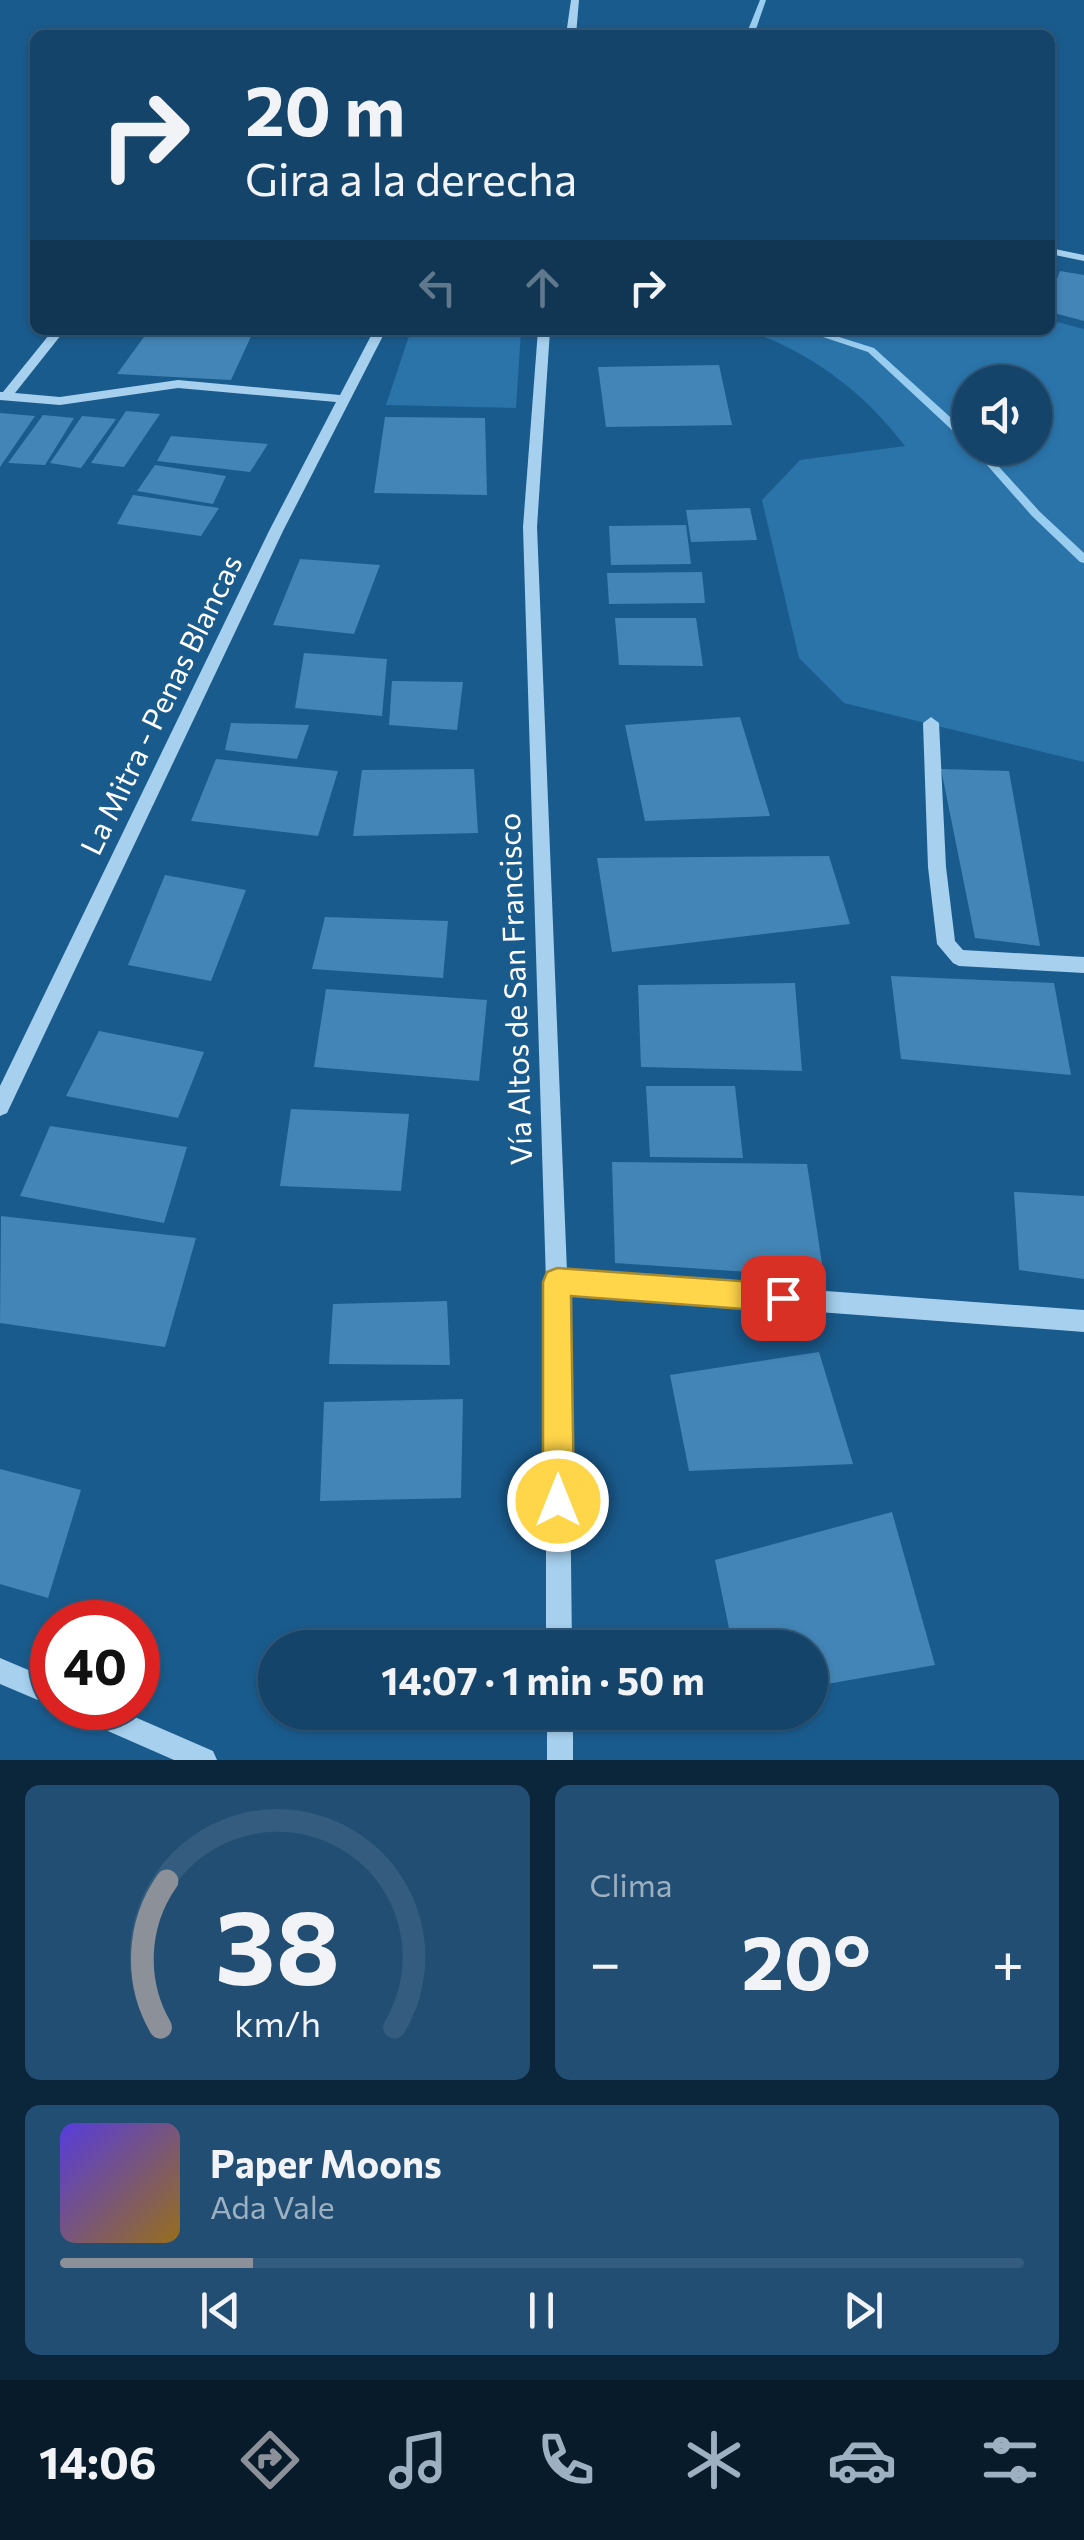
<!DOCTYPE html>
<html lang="es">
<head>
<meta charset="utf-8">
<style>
  :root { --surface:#14446a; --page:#214e72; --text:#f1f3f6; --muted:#9db0c1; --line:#335c7e; --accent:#8c9099 }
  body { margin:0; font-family:Commissioner,sans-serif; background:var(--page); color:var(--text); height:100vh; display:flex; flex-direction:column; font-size:38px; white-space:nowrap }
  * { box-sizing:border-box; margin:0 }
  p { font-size:32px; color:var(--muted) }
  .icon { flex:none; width:55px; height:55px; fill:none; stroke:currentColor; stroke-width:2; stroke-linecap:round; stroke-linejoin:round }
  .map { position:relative; height:1760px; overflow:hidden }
  .side { display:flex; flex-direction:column; gap:25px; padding:25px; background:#0b253a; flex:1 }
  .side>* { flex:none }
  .hud { position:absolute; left:30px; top:30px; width:1025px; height:305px; border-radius:15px; box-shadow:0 2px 8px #0004,0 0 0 2px var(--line); background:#14446a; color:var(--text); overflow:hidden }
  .buttons { position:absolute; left:952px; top:365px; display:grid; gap:20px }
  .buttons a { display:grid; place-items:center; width:100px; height:100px; border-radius:50%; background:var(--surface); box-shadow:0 2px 8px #0004,0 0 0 2px var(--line); font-size:50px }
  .speed { position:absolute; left:30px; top:1600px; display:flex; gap:20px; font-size:50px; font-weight:700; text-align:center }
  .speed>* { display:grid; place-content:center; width:130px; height:130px; border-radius:50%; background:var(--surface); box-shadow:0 2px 8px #0004,0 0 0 2px var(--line); line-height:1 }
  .speed .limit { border:15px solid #d22; background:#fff; color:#111 }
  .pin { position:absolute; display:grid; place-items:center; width:85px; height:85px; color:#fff; margin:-42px; border-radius:20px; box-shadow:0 5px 15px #0006 }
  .me { position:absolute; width:110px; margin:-55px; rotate:0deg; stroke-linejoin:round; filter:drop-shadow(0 0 8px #0008) }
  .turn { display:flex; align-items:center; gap:35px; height:210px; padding:0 50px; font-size:45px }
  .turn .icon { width:130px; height:130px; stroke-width:2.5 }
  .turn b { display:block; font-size:70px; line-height:85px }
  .lanes { display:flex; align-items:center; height:95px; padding:0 50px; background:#0003; justify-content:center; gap:50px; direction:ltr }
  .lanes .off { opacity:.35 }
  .big { font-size:75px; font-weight:700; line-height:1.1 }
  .side .tile { flex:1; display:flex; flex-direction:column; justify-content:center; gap:15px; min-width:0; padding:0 35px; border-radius:15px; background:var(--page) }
  .side .dial { align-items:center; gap:0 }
  .dial svg { height:260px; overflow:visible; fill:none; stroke:var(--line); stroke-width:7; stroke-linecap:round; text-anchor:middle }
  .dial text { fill:var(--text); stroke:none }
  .song { display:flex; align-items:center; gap:30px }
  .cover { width:120px; height:120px; border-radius:15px; background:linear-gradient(135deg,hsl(250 70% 55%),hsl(40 70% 35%)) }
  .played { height:10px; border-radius:5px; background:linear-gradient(90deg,var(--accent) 20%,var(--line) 20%) }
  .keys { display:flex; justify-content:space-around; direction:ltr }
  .heat { display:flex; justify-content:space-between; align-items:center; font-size:55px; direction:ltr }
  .side .tiles { flex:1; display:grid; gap:25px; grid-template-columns:1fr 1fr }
  .tile:last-child { grid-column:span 2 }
  .trip { position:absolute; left:258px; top:1630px; width:570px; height:100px; border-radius:50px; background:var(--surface); box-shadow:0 2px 8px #0004,0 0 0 2px var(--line); font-weight:700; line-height:100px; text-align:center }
  .tab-bar { display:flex; height:160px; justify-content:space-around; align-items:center; background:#081b2a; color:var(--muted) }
  .tab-bar .icon { width:70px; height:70px }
  .tab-bar .on { color:var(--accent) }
  .tab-bar b { font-size:45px; color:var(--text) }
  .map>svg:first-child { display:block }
  .green { fill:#2a74aa; fill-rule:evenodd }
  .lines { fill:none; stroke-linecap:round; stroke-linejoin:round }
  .stream { fill:#99cdf0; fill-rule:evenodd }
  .building { fill:#4385b6 }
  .minor { fill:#a6d0ee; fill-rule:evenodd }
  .route { fill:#ffd54a; stroke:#a68a30; stroke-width:2.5 }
  .labels { text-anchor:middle; stroke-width:8; stroke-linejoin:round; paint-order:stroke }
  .street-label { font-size:30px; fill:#fff; stroke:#1a5b8d }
</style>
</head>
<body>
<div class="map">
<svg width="1084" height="1760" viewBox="0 0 1084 1760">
  <rect width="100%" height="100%" fill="#1a5b8d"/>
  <path class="green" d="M1050,320L1084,329V762L844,703L799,658L762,500L800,460L905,446C865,393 809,350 745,330H1050ZM970,382H1035V448H970Z
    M411,330H521L516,408L386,405Z"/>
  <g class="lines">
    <path class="stream" d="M760,0H766L754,35H746Z
      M802,330H817L874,348L970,435V444L966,443L868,352Z
      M972,448H982L1040,512L1084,553V563L1080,562L1032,516Z"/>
  </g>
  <path class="building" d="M1060,271L1084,275V321L1050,312V297Z
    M149,330H254L231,380L117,374Z
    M719,365L732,425L606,427L598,367Z
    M126,411L160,414L124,467L91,463Z
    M0,413L35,416L0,467Z
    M43,415L74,418L45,465L8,463Z
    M82,416L116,419L81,468L50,463Z
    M385,417L485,418L487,495L374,493Z
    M171,436L268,444L250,472L157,461Z
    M155,465L226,476L213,504L137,491Z
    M133,495L219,508L201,536L117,524Z
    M750,508L757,540L691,542L686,510Z
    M686,525L691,564L611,565L609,526Z
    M300,559L380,565L354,634L273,625Z
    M702,572L705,603L609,604L607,573Z
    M615,618H696L703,666L619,665Z
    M304,653L387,659L382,716L295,708Z
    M392,681L463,682L457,730L389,725Z
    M740,717L770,816L645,821L625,725Z
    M231,723L309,725L297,759L225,750Z
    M216,759L338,771L318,836L191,821Z
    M474,769L478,833L353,836L362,770Z
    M941,769L1009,771L1040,946L975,938Z
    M829,856L850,924L612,952L597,858Z
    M165,875L246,890L211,981L128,965Z
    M325,917L448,921L443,978L312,969Z
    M891,976L1054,983L1071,1075L901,1059Z
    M795,983L802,1071L641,1067L638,985Z
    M326,989L487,1000L479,1081L314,1067Z
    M99,1031L204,1052L178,1118L66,1096Z
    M646,1086H735L743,1158L650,1157Z
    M291,1109L409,1114L401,1191L280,1186Z
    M50,1126L187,1147L164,1223L20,1196Z
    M612,1162L807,1164L824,1277L615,1263Z
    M1014,1192L1084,1196V1279L1019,1270Z
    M1,1216L196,1238L165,1347L0,1323Z
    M447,1301L450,1365L329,1364L333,1304Z
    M819,1352L853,1464L689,1471L670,1375Z
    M463,1399L461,1498L320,1501L324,1402Z
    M0,1469L81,1490L48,1598L0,1584Z
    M892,1512L935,1665L810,1687V1648H733L715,1560Z"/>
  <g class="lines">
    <path class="minor" d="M571,0H579L576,35H566Z
      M1050,248L1084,255V261L1050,254Z
      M53,330H65L15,393L60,397L178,380L340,395L374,330H386L283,531L7,1113L0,1116V1086L269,531L336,402L178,388L60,405L0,400V392H3Z
      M538,330H550L537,527L567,1272L1084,1310V1332L568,1293L572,1648H546V1282L523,527Z
      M931,717L939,723L946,867L955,941L963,950L1084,957V973L959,966L953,963L937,944L928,867L923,723Z
      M0,1658L52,1680V1706L0,1684Z
      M72,1708H114L213,1751L217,1760H174L76,1717Z
      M547,1712H573V1760H547Z"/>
  </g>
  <path class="route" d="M557,1268L783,1284L793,1288L797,1298L793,1308L783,1312L571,1296L574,1501L569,1512L558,1517L548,1512L543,1501V1282L547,1272Z"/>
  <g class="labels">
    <g class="street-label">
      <text transform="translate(162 705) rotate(-64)" y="10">La Mitra - Penas Blancas</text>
      <text transform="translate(516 989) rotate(-92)" y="10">Vía Altos de San Francisco</text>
    </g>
  </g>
</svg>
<div class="buttons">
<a><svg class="icon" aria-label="sound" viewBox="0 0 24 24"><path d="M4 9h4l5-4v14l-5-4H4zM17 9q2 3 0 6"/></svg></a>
</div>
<div class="speed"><div class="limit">40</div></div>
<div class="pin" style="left:783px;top:1298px;background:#d93025"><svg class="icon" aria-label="arrive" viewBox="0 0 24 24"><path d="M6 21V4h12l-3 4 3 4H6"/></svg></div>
<svg class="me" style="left:558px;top:1501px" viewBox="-20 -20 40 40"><circle r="17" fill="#ffd54a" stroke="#fff" stroke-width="3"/><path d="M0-11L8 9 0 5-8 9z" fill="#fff"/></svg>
<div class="trip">14:07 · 1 min · 50 m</div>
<div class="hud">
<div class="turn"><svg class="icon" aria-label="right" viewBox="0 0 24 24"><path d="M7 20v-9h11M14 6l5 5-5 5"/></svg><div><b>20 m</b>Gira a la derecha</div></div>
<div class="lanes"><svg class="icon off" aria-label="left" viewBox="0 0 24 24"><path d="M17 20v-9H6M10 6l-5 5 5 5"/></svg><svg class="icon off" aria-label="ahead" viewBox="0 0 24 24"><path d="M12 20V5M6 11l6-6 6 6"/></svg><svg class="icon" aria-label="right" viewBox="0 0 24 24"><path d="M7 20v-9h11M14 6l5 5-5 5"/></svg></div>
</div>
</div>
<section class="side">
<div class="tiles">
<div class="tile dial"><svg viewBox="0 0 100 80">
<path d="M14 69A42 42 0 1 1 86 69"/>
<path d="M14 69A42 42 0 0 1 16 24" stroke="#8c9099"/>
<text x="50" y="56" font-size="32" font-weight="700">38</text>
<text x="50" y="72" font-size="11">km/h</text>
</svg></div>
<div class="tile"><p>Clima</p>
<div class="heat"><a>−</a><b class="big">20°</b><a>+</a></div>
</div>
<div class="tile">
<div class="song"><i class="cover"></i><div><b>Paper Moons</b><p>Ada Vale</p></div></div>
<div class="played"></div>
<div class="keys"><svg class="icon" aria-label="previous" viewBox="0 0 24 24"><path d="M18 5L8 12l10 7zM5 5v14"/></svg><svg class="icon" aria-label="pause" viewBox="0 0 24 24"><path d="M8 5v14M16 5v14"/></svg><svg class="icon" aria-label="next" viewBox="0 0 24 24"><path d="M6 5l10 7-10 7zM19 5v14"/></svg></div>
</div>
</div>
</section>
<nav class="tab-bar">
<b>14:06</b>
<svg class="icon on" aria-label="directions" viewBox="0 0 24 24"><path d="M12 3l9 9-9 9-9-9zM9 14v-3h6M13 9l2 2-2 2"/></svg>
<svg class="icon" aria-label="music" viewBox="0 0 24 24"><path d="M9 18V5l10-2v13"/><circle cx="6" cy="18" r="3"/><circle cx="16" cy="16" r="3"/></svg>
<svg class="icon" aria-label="phone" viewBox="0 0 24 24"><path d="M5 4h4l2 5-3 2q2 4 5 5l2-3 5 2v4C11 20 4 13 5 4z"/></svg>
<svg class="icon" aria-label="climate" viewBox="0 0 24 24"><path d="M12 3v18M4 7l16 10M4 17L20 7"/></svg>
<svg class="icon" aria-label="car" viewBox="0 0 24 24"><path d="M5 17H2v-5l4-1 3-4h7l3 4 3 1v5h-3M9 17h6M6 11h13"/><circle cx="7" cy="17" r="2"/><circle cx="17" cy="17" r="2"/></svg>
<svg class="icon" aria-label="filters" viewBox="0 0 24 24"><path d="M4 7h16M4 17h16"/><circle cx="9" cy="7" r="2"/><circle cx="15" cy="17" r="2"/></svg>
</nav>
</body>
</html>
